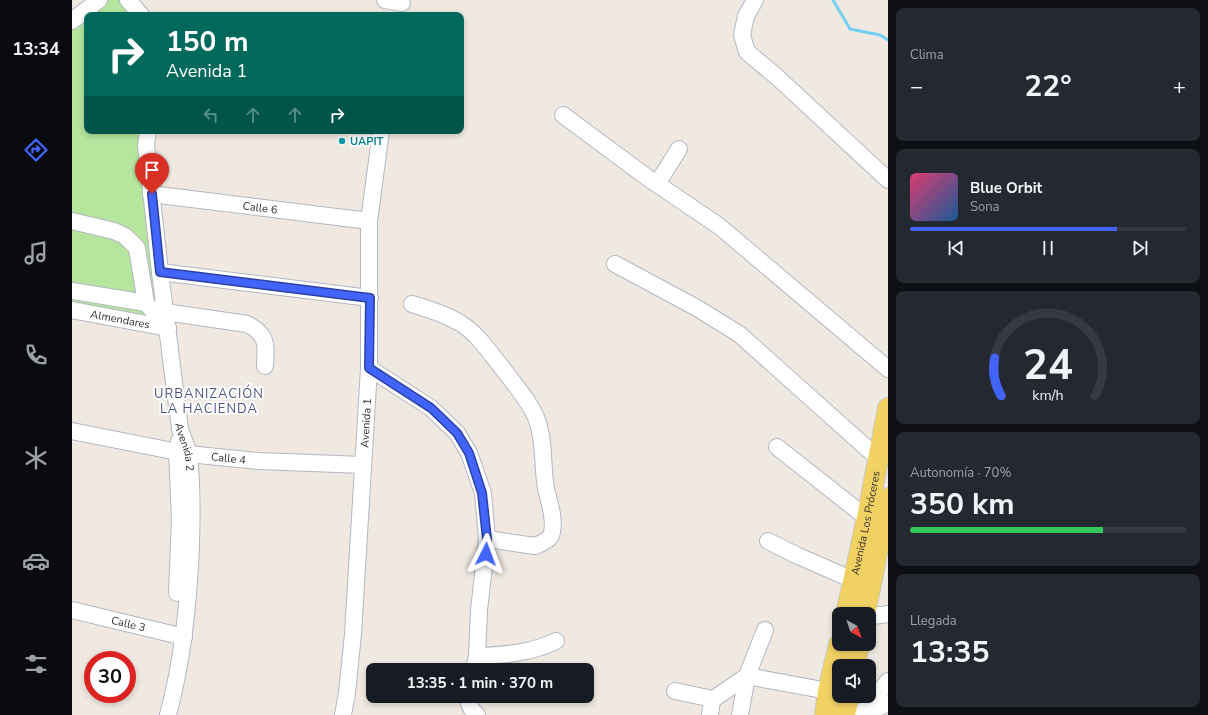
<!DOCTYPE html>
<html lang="es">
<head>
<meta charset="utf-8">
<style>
  :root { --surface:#171b24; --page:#242831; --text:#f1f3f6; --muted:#9ea1a6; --line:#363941; --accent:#4264fb }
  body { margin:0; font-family:"Nunito Sans",sans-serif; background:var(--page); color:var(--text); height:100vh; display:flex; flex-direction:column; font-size:15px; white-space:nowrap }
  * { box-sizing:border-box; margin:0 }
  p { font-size:13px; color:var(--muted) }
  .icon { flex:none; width:22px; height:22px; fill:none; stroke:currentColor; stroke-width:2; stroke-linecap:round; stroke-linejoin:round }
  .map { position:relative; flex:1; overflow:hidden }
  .sheet { display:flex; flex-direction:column; gap:8px; padding:8px; background:#0d0f14; width:320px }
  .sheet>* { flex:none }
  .banner { position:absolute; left:12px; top:12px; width:380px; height:122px; border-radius:8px; box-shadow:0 2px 6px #0003; background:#00695c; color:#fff; overflow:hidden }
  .needle { width:26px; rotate:140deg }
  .buttons { position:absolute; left:760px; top:607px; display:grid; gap:8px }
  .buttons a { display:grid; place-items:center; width:44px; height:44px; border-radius:8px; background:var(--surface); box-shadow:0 2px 6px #0003; font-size:20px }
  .speed { position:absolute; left:12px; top:651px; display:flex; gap:8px; font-size:20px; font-weight:700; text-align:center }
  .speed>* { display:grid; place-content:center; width:52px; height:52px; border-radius:50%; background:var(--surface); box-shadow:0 2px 6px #0003; line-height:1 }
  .speed .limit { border:6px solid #d22; background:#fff; color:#111 }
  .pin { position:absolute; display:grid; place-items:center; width:34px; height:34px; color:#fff; margin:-41px -17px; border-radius:50% 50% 50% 0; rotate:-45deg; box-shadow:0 0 4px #0007 }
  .pin .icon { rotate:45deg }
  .me { position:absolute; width:44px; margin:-22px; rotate:3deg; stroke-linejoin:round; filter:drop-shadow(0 0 3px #0008) }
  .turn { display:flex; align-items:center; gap:14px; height:84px; padding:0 16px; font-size:18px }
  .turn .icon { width:52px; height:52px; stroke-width:2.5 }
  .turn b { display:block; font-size:28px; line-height:34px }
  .lanes { display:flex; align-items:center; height:38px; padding:0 16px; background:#0003; justify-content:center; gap:20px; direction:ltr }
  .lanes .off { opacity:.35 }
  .big { font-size:30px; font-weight:700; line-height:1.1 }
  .sheet .widget { flex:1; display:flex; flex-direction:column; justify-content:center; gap:6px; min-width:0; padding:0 14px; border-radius:8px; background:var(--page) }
  .sheet .dial { align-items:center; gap:0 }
  .dial svg { height:104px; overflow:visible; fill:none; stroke:var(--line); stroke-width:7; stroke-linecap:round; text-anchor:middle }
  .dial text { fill:var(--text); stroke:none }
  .song { display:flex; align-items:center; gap:12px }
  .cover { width:48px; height:48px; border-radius:6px; background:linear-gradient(135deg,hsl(340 70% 55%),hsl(210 70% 35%)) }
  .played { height:4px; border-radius:2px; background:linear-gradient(90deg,var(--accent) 75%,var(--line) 75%) }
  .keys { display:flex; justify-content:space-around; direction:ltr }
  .heat { display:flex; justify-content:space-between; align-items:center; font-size:22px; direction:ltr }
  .charge { height:6px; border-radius:3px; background:linear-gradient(90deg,#34c759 70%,var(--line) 0) }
  .trip { position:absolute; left:294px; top:663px; width:228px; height:40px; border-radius:8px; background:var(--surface); box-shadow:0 2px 6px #0003; font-weight:700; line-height:40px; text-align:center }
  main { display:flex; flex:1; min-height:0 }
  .dock { display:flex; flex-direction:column; width:72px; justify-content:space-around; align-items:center; background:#090b0e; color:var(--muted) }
  .dock .icon { width:28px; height:28px }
  .dock .active { color:var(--accent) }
  .dock b { font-size:18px; color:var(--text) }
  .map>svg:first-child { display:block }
  .green { fill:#b6e59e }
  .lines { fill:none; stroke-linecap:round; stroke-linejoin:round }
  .stream { stroke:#75cff0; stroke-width:3 }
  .minor-casing { stroke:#b4b7c1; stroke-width:18 }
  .major-casing { stroke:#c9c9c9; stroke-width:22 }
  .minor { stroke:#fff; stroke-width:16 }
  .major { stroke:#f2d163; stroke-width:20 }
  .route-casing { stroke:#2b41a3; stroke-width:10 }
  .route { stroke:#4264fb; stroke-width:7 }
  .culture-dot { fill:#0f9aa8; stroke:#fff; stroke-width:1.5 }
  .labels { text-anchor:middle; stroke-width:4; stroke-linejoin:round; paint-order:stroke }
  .culture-label { font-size:11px; font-weight:bold; fill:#0d838f; stroke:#fff; text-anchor:start }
  .street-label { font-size:11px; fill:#2e2e2e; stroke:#fff }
  .quarter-label { font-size:13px; letter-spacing:1px; fill:#4d5680; stroke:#fff }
</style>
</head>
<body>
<main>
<nav class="dock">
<b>13:34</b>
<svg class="icon active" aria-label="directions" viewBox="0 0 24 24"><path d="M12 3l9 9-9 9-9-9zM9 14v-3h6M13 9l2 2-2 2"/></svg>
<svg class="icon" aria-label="music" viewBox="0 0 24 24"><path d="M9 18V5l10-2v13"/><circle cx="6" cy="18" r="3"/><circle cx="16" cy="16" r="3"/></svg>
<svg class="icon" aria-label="phone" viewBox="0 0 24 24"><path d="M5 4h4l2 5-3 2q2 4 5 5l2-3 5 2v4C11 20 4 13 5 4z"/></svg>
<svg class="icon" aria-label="climate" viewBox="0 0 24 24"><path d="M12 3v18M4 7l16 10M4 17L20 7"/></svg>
<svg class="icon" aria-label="car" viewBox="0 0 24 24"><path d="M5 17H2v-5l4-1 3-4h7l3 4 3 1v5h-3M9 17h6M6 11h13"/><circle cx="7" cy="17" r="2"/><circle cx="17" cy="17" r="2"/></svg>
<svg class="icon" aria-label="filters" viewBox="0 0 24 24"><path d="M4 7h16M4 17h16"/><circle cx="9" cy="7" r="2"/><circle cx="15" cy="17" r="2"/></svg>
</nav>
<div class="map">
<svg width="816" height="715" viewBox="0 0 816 715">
  <rect width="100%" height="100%" fill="#efe9e1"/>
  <path class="green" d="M34,0H48L59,15H15V131H76L91,262L83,320L0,305V26Z"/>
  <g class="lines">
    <path class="stream" d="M761,0L778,29L808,35L816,40"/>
    <defs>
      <g id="minor">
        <path d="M56,0L69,15"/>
        <path d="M313,0L330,3"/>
        <path d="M683,0L674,16L670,35L675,52L705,77L816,180"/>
        <path d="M0,21L27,0"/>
        <path d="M491,115L576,178L647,226L816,369"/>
        <path id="s1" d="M76,131L74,145L88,272L108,429C111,438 115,447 117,455C120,484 120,514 119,544C117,601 111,659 96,715"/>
        <path d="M585,184L607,149"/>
        <path id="s2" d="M79,194L297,221"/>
        <path d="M0,221L42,231L53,236L65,248L74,303L96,328"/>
        <path d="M543,264L625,308L667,334L807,459"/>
        <path d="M88,272L298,298"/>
        <path d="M0,291L74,303"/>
        <path d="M340,304C357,309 373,314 388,323C406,334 418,353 431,369C442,384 459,403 465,420C473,442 470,466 474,489C477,500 485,526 478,537C475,541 468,544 463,546L415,539"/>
        <path id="s3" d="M0,310L96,328"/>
        <path d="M93,312L175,324C196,335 194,344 193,366"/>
        <path d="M297,368L359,408L385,433L397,453L411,493L415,539L407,610L405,656L402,670"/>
        <path id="s4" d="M0,431L116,454L187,461L291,465"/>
        <path d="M705,447L795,518"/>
        <path d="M696,541L724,555L781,580"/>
        <path d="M105,593L108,519L105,451L107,441"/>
        <path id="s5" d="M0,610L112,637"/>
        <path d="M797,618L801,616L816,614"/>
        <path d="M405,656C433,655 459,653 484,641"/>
        <path d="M603,691L636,698L640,700L638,715"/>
        <path d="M396,696C397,705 398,709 405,715"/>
        <path d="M640,700L675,676L693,630"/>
        <path d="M796,705L804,709L816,703"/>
        <path id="s6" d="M271,715L275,693L281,634L297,368V221L309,131"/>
        <path d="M668,715L675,676L756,691"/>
        <path d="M788,715L816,681"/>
      </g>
      <g id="major">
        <path id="s7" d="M774,614L795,518L816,408"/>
        <path d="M793,614L816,498"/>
        <path d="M783,666L787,644"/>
        <path d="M753,715L756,691L767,644"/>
        <path d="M773,715L777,696"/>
      </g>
    </defs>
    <use href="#minor" class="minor-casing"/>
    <use href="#major" class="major-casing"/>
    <use href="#minor" class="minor"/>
    <use href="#major" class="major"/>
  </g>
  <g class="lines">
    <defs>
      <path id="route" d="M80,194L88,272L298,298L297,368L359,408L385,433L397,453L410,493L415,539L414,554"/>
    </defs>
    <use href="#route" class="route-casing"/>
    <use href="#route" class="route"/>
  </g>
  <circle class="culture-dot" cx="270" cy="141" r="4"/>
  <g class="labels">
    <g class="culture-label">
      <text x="278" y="145">UAPIT</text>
    </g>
    <g class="street-label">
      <text dy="4" stroke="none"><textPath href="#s2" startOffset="110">Calle 6</textPath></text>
      <text dy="4" stroke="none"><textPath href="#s3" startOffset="49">Almendares</textPath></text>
      <text dy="4" stroke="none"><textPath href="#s6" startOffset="293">Avenida 1</textPath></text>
      <text dy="4" stroke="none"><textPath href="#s1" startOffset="319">Avenida 2</textPath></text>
      <text dy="4" stroke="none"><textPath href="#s4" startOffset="159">Calle 4</textPath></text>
      <text dy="4" stroke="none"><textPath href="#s7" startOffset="93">Avenida Los Próceres</textPath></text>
      <text dy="4" stroke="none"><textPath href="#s5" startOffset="58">Calle 3</textPath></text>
    </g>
    <g class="quarter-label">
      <text x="137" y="398">URBANIZACIÓN<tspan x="137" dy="15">LA HACIENDA</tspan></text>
    </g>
  </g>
</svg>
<div class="buttons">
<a><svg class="needle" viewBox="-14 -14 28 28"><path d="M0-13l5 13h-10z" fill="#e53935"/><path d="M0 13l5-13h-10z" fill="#9ea1a6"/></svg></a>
<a><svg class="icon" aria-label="sound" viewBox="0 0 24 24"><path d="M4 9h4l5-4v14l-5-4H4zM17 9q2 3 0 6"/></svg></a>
</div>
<div class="speed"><div class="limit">30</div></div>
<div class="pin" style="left:80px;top:194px;background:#d93025"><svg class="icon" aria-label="arrive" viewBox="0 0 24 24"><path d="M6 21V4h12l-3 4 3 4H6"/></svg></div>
<svg class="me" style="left:414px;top:554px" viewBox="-20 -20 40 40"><path d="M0-17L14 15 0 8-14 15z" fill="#4264fb" stroke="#fff" stroke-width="4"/></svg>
<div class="trip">13:35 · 1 min · 370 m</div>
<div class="banner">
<div class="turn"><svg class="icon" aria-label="right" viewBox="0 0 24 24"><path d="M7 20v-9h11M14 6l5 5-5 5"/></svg><div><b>150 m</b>Avenida 1</div></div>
<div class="lanes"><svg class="icon off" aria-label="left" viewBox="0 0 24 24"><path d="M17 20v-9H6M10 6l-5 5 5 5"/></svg><svg class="icon off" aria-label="ahead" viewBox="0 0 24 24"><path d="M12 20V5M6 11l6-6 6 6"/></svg><svg class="icon off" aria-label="ahead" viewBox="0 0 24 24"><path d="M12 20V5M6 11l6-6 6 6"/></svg><svg class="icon" aria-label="right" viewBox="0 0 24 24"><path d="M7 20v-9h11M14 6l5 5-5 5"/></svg></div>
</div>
</div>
<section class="sheet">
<div class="widget"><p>Clima</p>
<div class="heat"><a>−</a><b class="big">22°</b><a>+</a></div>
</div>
<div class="widget">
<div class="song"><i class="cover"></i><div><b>Blue Orbit</b><p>Sona</p></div></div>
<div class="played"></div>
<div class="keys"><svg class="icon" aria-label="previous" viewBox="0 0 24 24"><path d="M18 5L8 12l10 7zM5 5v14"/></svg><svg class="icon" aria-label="pause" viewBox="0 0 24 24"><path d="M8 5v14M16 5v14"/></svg><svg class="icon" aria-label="next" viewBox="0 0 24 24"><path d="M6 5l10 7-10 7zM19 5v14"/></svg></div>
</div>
<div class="widget dial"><svg viewBox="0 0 100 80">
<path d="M14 69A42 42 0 1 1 86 69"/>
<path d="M14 69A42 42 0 0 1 9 40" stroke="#4264fb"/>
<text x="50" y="56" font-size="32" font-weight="700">24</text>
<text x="50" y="72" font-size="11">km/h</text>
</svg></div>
<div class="widget"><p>Autonomía · 70%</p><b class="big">350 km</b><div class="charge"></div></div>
<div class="widget"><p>Llegada</p><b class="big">13:35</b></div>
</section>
</main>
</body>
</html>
